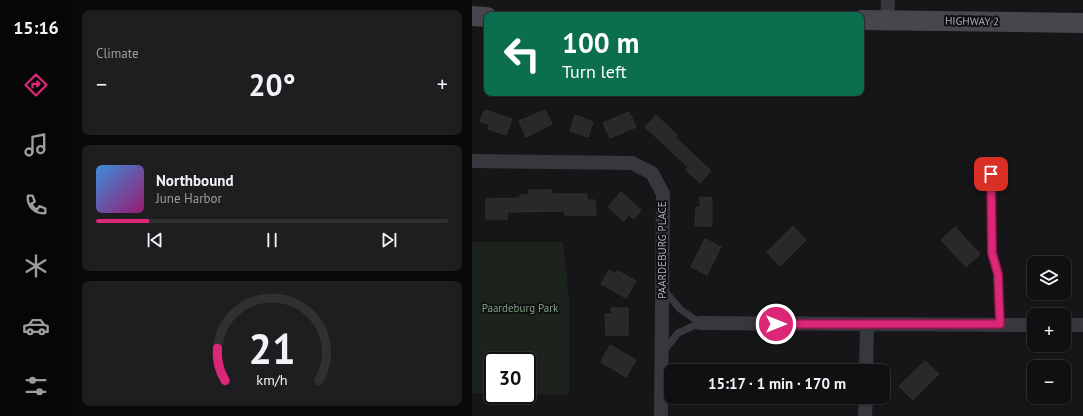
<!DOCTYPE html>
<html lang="en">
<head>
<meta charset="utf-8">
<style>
  :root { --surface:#101012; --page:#1e1e20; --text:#f1f3f6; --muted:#9c9d9f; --line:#303032; --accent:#db2777 }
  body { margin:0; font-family:"PT Sans",sans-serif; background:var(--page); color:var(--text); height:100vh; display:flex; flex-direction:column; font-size:15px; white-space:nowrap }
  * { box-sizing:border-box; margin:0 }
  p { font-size:13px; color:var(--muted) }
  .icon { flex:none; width:22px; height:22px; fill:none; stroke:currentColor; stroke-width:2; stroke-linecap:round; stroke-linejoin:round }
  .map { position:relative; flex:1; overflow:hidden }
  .details { display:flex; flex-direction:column; gap:10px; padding:10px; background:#09090a; width:400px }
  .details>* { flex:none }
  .guide { position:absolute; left:12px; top:12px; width:380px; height:84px; border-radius:8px; box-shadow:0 1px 3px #0004,0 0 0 1px var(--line); background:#0b6e4f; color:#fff; overflow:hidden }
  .tools { position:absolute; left:555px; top:256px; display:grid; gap:8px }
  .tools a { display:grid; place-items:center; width:44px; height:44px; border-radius:8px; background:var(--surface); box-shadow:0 1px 3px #0004,0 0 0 1px var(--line); font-size:20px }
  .speed { position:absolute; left:12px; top:352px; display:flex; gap:8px; font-size:20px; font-weight:700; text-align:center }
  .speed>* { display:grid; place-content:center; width:52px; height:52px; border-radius:50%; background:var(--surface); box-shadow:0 1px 3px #0004,0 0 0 1px var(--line); line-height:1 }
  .speed .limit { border:2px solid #111; border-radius:6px; background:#fff; color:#111 }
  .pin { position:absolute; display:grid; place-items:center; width:34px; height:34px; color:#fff; margin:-17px; border-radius:8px; box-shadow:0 2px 6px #0006 }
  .me { position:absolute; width:44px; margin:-22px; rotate:90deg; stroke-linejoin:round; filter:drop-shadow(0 0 3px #0008) }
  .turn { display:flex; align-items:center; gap:14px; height:84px; padding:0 12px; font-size:18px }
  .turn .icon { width:52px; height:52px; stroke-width:2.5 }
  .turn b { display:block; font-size:28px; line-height:34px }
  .big { font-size:30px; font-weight:600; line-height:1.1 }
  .details .card { flex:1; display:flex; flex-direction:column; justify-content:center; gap:6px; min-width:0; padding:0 14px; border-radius:8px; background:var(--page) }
  .details .dial { align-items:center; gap:0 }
  .dial svg { height:104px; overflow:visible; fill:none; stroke:var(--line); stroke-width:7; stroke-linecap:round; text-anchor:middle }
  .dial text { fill:var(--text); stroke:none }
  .song { display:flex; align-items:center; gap:12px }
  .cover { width:48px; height:48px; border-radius:6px; background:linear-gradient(135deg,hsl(210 70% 55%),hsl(320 70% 35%)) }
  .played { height:4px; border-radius:2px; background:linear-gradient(90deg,var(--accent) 15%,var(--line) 15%) }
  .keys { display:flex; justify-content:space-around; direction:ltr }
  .heat { display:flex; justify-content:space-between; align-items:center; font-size:22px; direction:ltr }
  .trip { position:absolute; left:192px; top:364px; width:226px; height:40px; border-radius:8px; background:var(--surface); box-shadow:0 1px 3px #0004,0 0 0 1px var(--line); font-weight:600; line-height:40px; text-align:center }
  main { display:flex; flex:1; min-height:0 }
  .menu { display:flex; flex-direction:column; width:72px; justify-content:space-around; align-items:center; background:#060607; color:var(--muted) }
  .menu .icon { width:28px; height:28px }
  .menu .selected { color:var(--accent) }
  .menu b { font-size:18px; color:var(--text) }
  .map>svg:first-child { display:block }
  .green { fill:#1c231d }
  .building { fill:#29292c; stroke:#303034 }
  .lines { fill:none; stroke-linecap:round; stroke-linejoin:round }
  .service { stroke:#37383d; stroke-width:7 }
  .minor { stroke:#37383d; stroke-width:14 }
  .secondary { stroke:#45474d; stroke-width:20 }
  .route-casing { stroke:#8e194d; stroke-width:10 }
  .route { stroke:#db2777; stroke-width:7 }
  .labels { text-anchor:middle; stroke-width:4; stroke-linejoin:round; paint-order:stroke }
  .street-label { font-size:11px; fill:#a8adb8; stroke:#111113 }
  .park-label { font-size:11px; fill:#7fa381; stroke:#111113 }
</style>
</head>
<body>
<main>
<nav class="menu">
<b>15:16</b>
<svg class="icon selected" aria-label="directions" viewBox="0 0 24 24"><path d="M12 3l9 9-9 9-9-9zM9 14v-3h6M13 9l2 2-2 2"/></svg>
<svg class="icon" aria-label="music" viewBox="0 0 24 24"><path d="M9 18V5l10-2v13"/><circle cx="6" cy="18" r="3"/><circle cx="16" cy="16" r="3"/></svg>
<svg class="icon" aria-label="phone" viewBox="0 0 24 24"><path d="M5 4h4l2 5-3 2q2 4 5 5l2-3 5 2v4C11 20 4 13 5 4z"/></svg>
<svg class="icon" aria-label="climate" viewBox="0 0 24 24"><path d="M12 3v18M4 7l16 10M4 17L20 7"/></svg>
<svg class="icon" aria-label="car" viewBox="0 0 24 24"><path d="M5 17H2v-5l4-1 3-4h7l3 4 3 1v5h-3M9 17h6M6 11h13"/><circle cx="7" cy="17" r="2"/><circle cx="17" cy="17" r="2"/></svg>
<svg class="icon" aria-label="filters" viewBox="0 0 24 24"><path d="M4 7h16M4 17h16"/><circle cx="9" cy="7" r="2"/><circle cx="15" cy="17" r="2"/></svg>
</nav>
<section class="details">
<div class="card"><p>Climate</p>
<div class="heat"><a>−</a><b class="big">20°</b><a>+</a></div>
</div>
<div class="card">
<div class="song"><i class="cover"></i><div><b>Northbound</b><p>June Harbor</p></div></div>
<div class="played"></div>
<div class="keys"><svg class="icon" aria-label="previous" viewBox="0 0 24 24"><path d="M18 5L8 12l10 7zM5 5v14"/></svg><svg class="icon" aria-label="pause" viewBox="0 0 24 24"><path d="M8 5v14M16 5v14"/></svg><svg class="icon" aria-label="next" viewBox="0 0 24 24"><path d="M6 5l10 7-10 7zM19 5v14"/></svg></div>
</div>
<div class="card dial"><svg viewBox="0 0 100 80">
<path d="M14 69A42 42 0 1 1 86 69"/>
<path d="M14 69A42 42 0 0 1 8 44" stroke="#db2777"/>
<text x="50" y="56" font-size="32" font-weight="700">21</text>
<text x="50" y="72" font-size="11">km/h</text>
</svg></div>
</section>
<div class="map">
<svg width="611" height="416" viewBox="0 0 611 416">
  <rect width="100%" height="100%" fill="#161618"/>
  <path class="green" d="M0,242H91L97,297V395L55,394V361H21V394L0,393Z"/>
  <path class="building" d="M13,110L40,119L34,135L16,129L18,125L8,121Z
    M73,110L80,124L54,137L47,121Z
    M157,112L164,127L138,138L131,123Z
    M103,115L121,122L116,137L98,131Z
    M184,115L205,135L203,137L239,171L228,183L214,170L216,167L173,127Z
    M57,190H80V194H115V200H123L124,215H93V211L35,212V219H14V199L48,198V195H57Z
    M149,192L169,210L162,219L157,215L152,221L136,207Z
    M228,197L240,198V226H223L224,207H228Z
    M321,226L334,240L308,266L295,252Z
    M483,227L508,254L494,267L469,240Z
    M233,239L249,247L235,275L219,267Z
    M137,270L144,274L146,271L164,281L154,298L129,284Z
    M139,308H156V335H134L133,314H140Z
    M138,345L164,360L154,377L129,362Z
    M453,361L467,374L441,400L427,386Z"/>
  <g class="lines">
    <path class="service" d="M519,174L520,253L526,274L528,324
      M192,290L208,309L228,323
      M191,352L206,333L228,323"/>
    <path class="minor" d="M415,20L416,0
      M0,161L160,163L180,173L191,194L189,416
      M228,323L562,325
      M592,325H611
      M394,371L395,324
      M393,416L394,397"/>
    <path class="secondary" d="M0,16L15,17
      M389,20L611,23"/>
  </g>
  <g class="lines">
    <defs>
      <path id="route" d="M304,324H528L526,274L520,253L519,174"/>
    </defs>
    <use href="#route" class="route-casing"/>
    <use href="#route" class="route"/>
  </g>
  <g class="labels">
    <g class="street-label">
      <text transform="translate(500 21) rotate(1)" y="4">HIGHWAY 2</text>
      <text transform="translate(190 250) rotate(-90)" y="4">PAARDEBURG PLACE</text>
    </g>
    <g class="park-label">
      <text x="48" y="312">Paardeburg Park</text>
    </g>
  </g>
</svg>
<div class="tools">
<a><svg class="icon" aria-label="layers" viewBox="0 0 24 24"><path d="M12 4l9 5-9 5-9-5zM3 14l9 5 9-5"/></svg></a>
<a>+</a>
<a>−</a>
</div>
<div class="speed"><div class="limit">30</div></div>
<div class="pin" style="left:519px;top:174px;background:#d93025"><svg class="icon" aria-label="arrive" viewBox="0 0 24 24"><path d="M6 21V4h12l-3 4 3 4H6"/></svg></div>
<svg class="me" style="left:304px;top:324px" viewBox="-20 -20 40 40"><circle r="17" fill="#db2777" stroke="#fff" stroke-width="3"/><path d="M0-11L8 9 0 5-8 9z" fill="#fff"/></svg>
<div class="trip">15:17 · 1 min · 170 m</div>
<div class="guide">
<div class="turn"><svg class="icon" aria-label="left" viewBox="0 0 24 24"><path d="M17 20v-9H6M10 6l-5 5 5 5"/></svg><div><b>100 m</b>Turn left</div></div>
</div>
</div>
</main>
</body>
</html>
